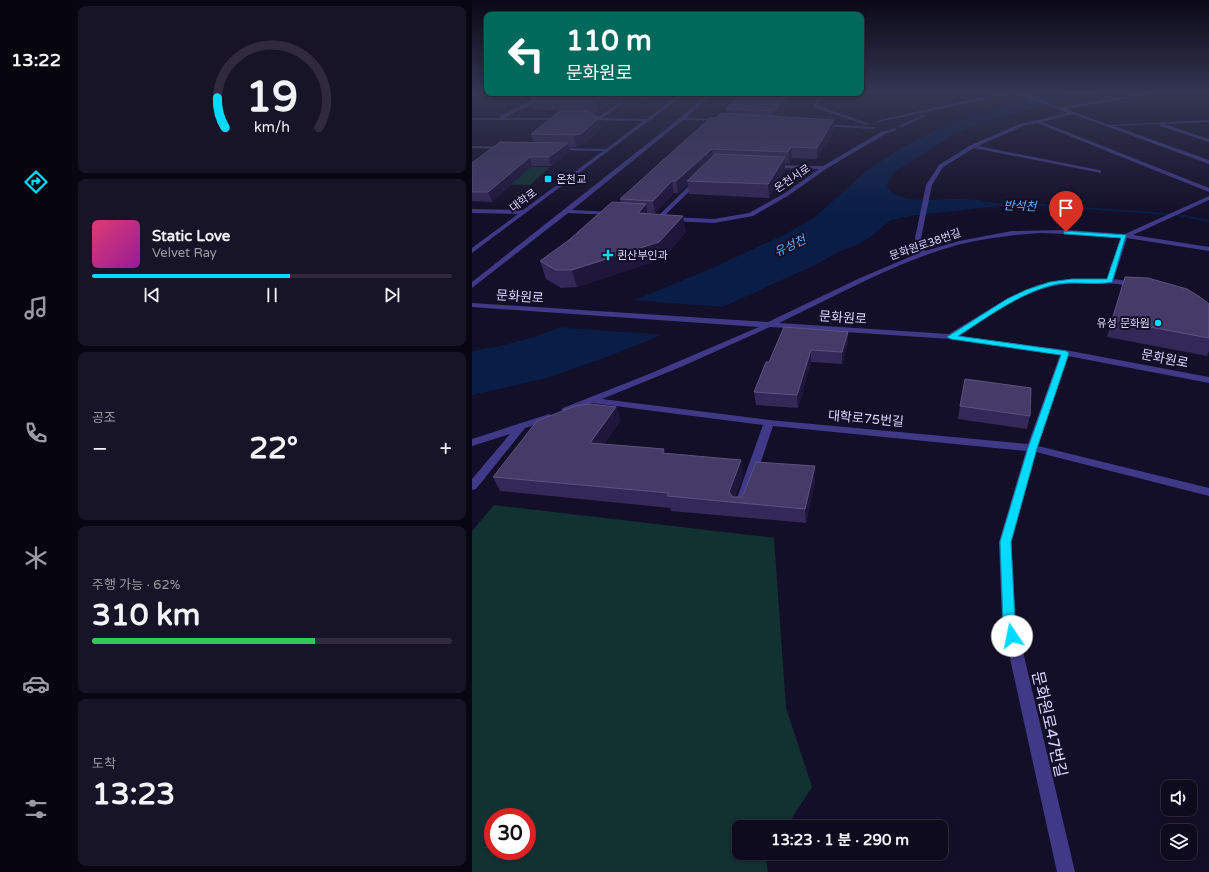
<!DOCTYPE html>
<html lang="ko">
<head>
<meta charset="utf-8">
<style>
  :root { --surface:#0f0b1e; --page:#181427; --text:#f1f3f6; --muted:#9b9ba4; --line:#2f2b3c; --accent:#02dbff }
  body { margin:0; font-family:"Varela Round","Noto Sans KR",sans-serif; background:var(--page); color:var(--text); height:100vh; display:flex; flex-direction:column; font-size:15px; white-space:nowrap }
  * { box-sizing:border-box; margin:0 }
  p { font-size:13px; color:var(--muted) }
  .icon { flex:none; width:22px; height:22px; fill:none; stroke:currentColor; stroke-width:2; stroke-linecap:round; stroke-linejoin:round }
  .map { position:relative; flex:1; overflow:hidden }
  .panel { display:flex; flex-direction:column; gap:6px; padding:6px; background:#080610; width:400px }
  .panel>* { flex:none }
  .top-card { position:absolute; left:12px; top:12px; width:380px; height:84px; border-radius:8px; box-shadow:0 2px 6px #0003,0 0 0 1px var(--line); background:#00695c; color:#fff; overflow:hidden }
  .controls { position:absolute; left:689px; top:780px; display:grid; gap:8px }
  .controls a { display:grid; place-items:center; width:36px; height:36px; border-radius:8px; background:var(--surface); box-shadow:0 2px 6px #0003,0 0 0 1px var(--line); font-size:20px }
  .speed { position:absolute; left:12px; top:808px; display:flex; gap:8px; font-size:20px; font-weight:700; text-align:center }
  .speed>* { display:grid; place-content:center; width:52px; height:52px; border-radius:50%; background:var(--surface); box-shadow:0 2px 6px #0003,0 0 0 1px var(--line); line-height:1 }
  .speed .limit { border:6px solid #d22; background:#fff; color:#111 }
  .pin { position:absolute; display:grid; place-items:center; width:34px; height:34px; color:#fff; margin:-41px -17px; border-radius:50% 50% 50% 0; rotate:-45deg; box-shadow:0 0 4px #0007 }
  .pin .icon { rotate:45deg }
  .me { position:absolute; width:44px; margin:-22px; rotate:349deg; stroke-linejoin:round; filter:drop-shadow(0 0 3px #0008) }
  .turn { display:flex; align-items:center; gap:14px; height:84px; padding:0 16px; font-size:18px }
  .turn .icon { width:52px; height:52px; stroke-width:2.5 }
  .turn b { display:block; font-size:28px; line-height:34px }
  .big { font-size:30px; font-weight:700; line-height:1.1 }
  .panel .card { flex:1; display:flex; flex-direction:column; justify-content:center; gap:6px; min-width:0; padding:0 14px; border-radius:8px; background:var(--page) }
  .panel .dial { align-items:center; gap:0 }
  .dial svg { height:104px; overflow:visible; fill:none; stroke:var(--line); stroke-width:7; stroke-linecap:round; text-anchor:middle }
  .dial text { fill:var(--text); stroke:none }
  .song { display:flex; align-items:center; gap:12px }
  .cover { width:48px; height:48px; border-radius:6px; background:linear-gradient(135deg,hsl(340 70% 55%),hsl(300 70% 35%)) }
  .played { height:4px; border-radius:2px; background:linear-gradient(90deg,var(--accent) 55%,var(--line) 55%) }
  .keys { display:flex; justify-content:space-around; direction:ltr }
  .heat { display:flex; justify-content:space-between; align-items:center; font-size:22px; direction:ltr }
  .charge { height:6px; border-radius:3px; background:linear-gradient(90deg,#34c759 62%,var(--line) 0) }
  .trip { position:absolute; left:260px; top:820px; width:216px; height:40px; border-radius:8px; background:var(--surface); box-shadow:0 2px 6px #0003,0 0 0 1px var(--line); font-weight:700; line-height:40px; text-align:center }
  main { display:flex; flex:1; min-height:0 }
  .menu { display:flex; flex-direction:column; width:72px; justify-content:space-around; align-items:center; background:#06040c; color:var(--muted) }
  .menu .icon { width:28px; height:28px }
  .menu .on { color:var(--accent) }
  .menu b { font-size:18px; color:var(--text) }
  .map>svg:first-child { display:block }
  .green { fill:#123232; fill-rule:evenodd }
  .water { fill:#091d47 }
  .pier { fill:#140f28 }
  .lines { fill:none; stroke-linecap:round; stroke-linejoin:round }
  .stream { fill:#091d47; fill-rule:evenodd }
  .minor { fill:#3f3988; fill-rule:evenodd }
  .wall { fill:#332857 }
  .shaded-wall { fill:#1f163c }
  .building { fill:#453b69; stroke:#5d5380 }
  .route { fill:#02dbff; stroke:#018ea6 }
  .poi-dot { fill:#02dbff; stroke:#140f28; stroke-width:1.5 }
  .labels { text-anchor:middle; stroke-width:4; stroke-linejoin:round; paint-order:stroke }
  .far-street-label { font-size:11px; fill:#ddd6ff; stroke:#140f28 }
  .far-poi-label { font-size:11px; fill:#ddd6ff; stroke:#140f28; text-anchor:start }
  .far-water-label { font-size:12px; font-style:italic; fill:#64b0ff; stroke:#140f28 }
  .street-label { font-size:13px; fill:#ddd6ff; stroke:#140f28 }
  .near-street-label { font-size:16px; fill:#ddd6ff; stroke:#140f28 }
</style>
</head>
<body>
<main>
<nav class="menu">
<b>13:22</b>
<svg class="icon on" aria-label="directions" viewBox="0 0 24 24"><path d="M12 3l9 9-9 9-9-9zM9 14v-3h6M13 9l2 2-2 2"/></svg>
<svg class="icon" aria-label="music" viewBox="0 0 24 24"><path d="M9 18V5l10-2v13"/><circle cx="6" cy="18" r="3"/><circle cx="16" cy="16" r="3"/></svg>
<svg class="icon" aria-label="phone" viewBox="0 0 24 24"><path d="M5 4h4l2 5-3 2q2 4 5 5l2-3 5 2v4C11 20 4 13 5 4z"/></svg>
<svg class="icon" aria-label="climate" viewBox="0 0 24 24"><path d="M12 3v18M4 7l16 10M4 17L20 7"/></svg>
<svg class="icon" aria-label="car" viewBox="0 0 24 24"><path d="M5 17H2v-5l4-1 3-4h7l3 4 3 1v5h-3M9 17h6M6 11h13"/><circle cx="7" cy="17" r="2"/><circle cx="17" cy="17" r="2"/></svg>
<svg class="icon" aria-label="filters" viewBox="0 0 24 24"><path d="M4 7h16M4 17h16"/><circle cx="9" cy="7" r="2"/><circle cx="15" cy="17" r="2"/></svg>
</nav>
<section class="panel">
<div class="card dial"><svg viewBox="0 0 100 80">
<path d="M14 69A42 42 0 1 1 86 69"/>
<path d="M14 69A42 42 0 0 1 8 46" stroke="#02dbff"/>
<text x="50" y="56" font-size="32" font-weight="700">19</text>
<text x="50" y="72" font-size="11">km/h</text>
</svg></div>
<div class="card">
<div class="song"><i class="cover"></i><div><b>Static Love</b><p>Velvet Ray</p></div></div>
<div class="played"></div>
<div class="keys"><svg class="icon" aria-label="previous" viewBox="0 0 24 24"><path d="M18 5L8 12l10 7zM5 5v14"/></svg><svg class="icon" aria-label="pause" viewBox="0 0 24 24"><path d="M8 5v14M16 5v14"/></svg><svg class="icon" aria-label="next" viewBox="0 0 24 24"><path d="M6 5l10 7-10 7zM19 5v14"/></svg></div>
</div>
<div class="card"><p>공조</p>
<div class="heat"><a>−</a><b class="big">22°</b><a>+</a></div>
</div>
<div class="card"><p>주행 가능 · 62%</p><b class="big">310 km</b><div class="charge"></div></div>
<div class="card"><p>도착</p><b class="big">13:23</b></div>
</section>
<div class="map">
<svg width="737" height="872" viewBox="0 0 737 872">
  <rect width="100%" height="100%" fill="#140f28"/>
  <path class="green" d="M0,166L78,167L58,185L0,184Z
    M22,505L302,538L314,708L340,787L314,827H267V853H297L294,859L296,872H0V531ZM21,817H55V851H21Z"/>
  <path class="water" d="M588,93H643L590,101L515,120L486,132L421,173L415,185C423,208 476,197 496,199C509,200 523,203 536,205L438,216L419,220L400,236L387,244L369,251L341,266L182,338L140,355L75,378L0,395V351L29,346L62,337L165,299L238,269L316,233L343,217L394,171L429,148L462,131L508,113L544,102Z"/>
  <path class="pier" d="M158,300L254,307L193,335L84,327Z"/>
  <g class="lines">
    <path class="stream" d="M526,204H571L707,214L737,220V222L707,216L571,206H525L524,205Z"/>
    <path class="minor" d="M75,93H81L32,118H91L93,120H0V118H28V116Z
      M209,93H214L0,253V248L46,214L0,213V209L51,210L131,151L84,150L82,148L134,149L171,121L115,120L113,118H125L149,102L150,104L130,118L175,119Z
      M236,93H241L214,118L248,119L250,121L211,120L100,210L140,212L143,214L142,215L96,213L0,288V282L208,118Z
      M349,93H353L344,105L398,124L394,125L341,107Z
      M532,93H543L406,122L404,121L474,105Z
      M543,93H549L588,107L675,93H686L593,109L638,125L737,120V122L692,124L737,139V142L688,126V124L642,126L737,160V164L601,114L570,122L737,188V192L565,123L551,126L506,146L627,170L629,171V173L502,148L471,167L460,185L449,238L453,251L487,241L540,231L596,230L653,234L737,196V200L661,235L737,247V251L655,238L642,279L668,283V287C661,288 653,285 646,284C634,283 622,283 609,283C558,284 528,309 487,336L593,350L737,377V383L596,356L566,446L737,488V496L564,452L539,542L544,622L603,872H585L530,622L527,542L554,451L301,426L274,506L272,509H264L262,506L291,425L120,403L94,413L89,410L91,408L177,374L287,327L0,307V303L296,322L388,278L447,253L443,238L454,185L467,165L499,145L548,124L596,113ZM567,233L596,234L649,237L635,279L592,280L565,285L526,304L477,334L307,323C366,295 425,261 489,244C515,238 541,235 567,233ZM298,327L479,339L588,355L556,444L297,420L130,399L211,366Z
      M451,115L454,116L430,127L426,126Z
      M350,124L402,127L404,128L402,129L348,126Z
      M423,128L425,130L413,134L354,169L317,195L281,216L242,223L198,221L195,219L198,217L242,219L277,213L313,193L347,169L300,168L297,166L298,165L351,166L409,132Z
      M0,146L34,147L36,148L34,149L0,148Z
      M224,179L229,180L189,219H185V217Z
      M77,414L82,417L80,419L53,428L4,489L0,490V479L38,434L0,446V439Z"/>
  </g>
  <path class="wall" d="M69,93H185L174,101L146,99L126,112H117L127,118L129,129L111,145L104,147H97L98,152L79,166H60L20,202L0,201V163L62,143L59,134L101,111L61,109L58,99Z
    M327,93L306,117L362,130L345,159L320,158L317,163H313V169L297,198L217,194L216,184L206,193H202L183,213H176L214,232L190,259L105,287L89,288L74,279L68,261L149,203L148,199L244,118L255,114L254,109Z
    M653,277L737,304V351L735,356L635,337Z
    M376,332V343L370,364L339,362L326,408L284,405L282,392L297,362Z
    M488,406L558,416L555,429L486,419Z
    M144,407L148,421L132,444L192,449L193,454L271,475L263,497H269L343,466V481L334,523L199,511L198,508L28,491L21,477Z"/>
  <path class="shaded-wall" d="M0,93H16L0,100Z
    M136,93H144L146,99L126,112L123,101Z
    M172,93H185L174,101Z
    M318,93H327L303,121L302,111Z
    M127,118L129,129L111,145L104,147L102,135Z
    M362,120V130L345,159V148Z
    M96,143L98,152L79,166L77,157Z
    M319,147L320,158L317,163L316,152Z
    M240,149L241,160L215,181L216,184L206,193L204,181Z
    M58,157L60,166L20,202L16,192Z
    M313,157V169L297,198L296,184Z
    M200,181L202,193L183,213L181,201Z
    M174,204L177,220L166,213Z
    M211,216L214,232L190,259L105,287L100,270Z
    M376,332V343L370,364V352Z
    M339,350V362L326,408L325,395Z
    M144,407L148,421L123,457L118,443Z
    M269,460L271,475L261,502L257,492Z
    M343,466V481L334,523L333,509Z"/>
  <path class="building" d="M69,93H136L123,101L58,99Z
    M271,93H318L302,111L254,109Z
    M88,111H116L127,118L109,134L102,135L59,134Z
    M249,113L362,120L345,148L319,147L316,152L240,149L204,181H200L181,201L148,199L238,118H244Z
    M28,142L96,143L77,157H58L16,192H0V163Z
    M243,154L313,157L296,184L215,181Z
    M140,202L174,204L166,213L211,216L187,242L100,270H84L68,261L97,240Z
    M653,277L676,278L715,289L728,297L737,304V338L640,320Z
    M312,327L376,332L370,352L339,350L325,395L282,392L294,362H297Z
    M493,379L559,388L558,416L488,406Z
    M118,404L144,407L118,443L192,449L190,453L269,460L257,492L261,497H269L272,493L284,462L343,466L333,509L195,496L197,493L21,477L65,421L103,406Z"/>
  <linearGradient id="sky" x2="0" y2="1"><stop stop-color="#0b0816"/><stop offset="0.43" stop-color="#343753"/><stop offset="1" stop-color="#343753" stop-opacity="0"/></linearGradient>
  <rect width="737" height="215" fill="url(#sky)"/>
  <path class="route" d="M592,231L654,235L640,282C621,286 601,280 581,285C546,294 516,317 486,336L594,351L597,353L565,448L539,542L543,622L547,636L545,640L540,642L536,640L531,622L528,542L556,448L589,355L479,339L475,337L535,299L554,290L578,282L600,279H635L649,238L594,234H592Z"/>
  <g class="poi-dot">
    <rect x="72" y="175" width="8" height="8" rx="2"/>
    <path d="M134 249h4v4h4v4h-4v4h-4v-4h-4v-4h4z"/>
    <circle cx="686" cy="323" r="4"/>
  </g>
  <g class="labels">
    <g class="far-street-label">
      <text transform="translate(320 178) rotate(-34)" y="4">온천서로</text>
      <text transform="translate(51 200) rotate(-37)" y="4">대학로</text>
      <text transform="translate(453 244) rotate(-19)" y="4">문화원로38번길</text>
    </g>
    <g class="far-poi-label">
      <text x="84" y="183">온천교</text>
      <text x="145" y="259">퀸산부인과</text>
      <text x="678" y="327" text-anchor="end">유성 문화원</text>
    </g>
    <g class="far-water-label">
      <text transform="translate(548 206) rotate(2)" y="4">반석천</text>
      <text transform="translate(318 246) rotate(-26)" y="4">유성천</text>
    </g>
    <g class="street-label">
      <text transform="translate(48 296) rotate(4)" y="5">문화원로</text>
      <text transform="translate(371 317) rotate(4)" y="5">문화원로</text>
      <text transform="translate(693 358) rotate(11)" y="5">문화원로</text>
      <text transform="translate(394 418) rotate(5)" y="5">대학로75번길</text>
    </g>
    <g class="near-street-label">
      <text transform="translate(578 724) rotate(77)" y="6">문화원로47번길</text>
    </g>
  </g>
</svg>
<div class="controls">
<a><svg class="icon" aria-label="sound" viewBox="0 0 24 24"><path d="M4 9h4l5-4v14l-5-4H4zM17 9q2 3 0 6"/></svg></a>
<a><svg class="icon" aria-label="layers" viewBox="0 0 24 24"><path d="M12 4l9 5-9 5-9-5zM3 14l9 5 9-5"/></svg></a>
</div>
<div class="speed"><div class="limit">30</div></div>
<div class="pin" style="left:594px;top:232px;background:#d93025"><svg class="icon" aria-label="arrive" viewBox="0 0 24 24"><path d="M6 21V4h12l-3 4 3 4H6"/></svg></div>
<svg class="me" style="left:540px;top:636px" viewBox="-20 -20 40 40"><circle r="19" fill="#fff"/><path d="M0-13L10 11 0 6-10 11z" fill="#02dbff"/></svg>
<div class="trip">13:23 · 1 분 · 290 m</div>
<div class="top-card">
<div class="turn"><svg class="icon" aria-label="left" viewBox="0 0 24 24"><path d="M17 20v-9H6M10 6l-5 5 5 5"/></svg><div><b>110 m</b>문화원로</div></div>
</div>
</div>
</main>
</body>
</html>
